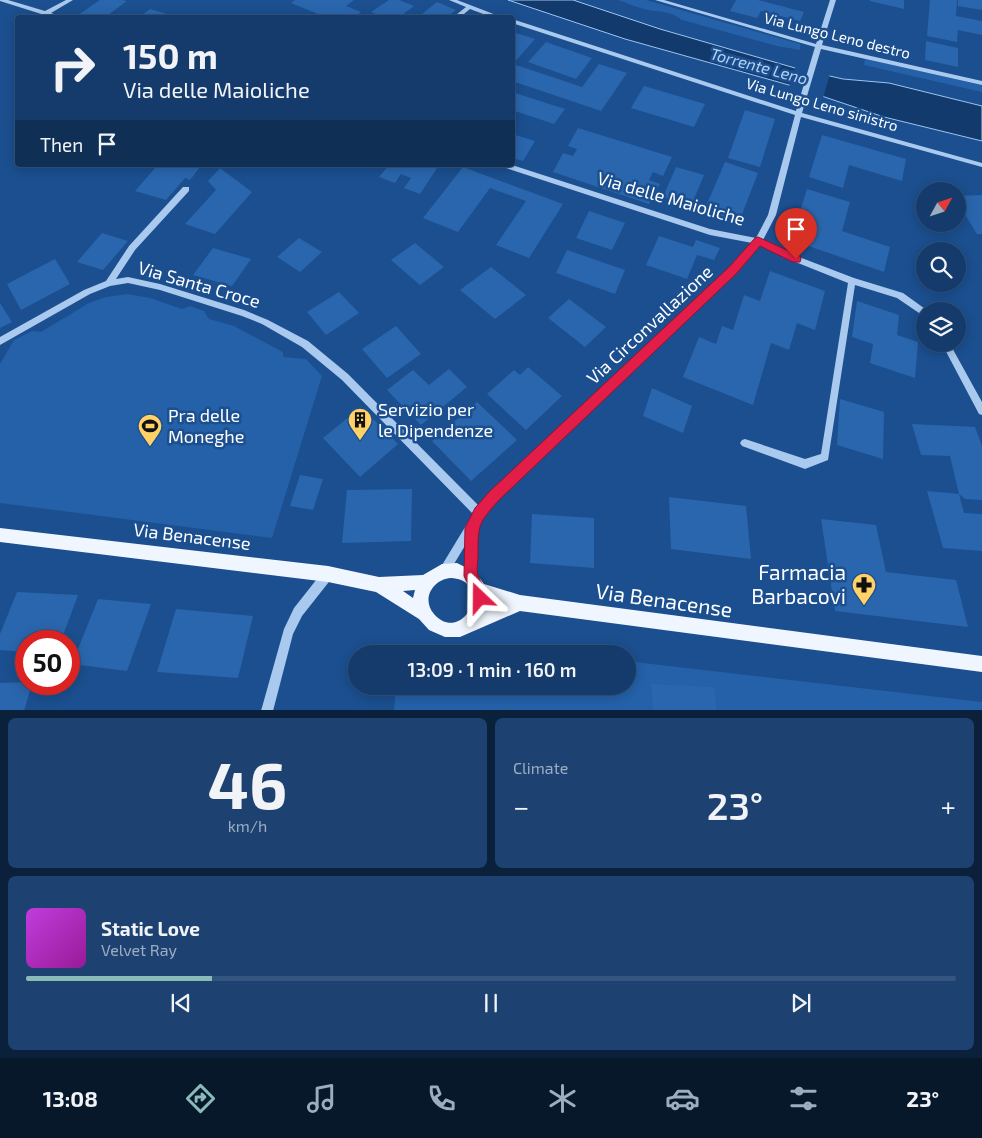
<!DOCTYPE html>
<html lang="en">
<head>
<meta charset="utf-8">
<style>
  :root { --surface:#143b6b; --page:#1d4271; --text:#f1f3f6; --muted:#9dadc1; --line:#33557e; --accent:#8bbbb9 }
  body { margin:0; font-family:"Exo 2",sans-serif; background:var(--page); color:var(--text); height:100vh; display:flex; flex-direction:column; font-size:19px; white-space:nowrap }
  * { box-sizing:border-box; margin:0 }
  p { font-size:16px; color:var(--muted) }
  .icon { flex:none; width:28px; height:28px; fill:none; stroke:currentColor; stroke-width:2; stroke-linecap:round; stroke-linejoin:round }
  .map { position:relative; height:710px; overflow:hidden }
  .details { display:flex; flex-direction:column; gap:8px; padding:8px; background:#0b203b; flex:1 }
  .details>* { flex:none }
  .guide { position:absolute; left:15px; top:15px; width:500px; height:152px; border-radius:5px; box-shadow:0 2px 12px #0003,0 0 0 1px var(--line); background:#143b6b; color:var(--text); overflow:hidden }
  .needle { width:32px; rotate:50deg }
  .fabs { position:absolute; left:916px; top:182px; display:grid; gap:10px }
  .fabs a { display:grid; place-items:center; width:50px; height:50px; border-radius:50%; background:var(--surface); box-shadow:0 2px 12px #0003,0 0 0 1px var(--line); font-size:25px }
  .speed { position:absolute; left:15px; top:630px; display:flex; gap:10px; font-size:25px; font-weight:700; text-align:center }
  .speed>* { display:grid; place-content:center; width:65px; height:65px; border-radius:50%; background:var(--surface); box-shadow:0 2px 12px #0003,0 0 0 1px var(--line); line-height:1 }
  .speed .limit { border:8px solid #d22; background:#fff; color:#111 }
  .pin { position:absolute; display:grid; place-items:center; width:42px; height:42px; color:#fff; margin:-51px -21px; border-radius:50% 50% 50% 0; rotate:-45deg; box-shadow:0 0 5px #0007 }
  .pin .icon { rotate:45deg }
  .me { position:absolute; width:55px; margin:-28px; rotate:337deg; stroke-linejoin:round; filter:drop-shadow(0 0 4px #0008) }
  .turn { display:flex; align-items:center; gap:18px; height:105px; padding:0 25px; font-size:22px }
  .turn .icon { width:65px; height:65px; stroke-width:2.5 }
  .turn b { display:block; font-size:35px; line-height:42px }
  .then { display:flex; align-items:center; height:48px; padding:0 25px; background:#0003; gap:10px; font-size:19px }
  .big { font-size:38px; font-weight:600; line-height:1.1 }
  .details .card { flex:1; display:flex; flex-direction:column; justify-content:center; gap:8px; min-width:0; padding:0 18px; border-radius:8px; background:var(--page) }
  .details .dial { align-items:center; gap:0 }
  .dial b { font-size:65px; line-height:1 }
  .song { display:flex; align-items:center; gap:15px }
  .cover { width:60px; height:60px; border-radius:8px; background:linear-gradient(135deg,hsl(290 70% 55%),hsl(300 70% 35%)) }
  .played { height:5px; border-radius:2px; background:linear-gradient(90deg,var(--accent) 20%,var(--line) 20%) }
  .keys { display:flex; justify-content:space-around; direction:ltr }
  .heat { display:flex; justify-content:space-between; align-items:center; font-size:28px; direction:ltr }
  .details .tiles { flex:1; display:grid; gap:8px; grid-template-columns:1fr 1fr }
  .card:last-child { grid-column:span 2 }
  .trip { position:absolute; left:348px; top:645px; width:288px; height:50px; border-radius:25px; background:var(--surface); box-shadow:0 2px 12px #0003,0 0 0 1px var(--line); font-weight:600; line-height:50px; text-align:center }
  .dock { display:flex; height:80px; justify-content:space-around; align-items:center; background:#08182b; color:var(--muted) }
  .dock .icon { width:35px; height:35px }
  .dock .active { color:var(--accent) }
  .dock b { font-size:22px; color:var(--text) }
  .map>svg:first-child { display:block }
  .green { fill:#2461a8 }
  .water { fill:#123a6d; stroke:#9cc4f0 }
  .pier { fill:#1b4f8f }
  .building { fill:#2a66ad }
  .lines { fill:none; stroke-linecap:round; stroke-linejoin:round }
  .minor { fill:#a9c9ee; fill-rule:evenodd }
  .major { fill:#f0f6ff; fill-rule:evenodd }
  .route { fill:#e11d48; stroke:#92132f }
  .labels { text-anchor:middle; stroke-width:5; stroke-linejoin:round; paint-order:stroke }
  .far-street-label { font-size:15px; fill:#fff; stroke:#1b4f8f }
  .far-water-label { font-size:16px; font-style:italic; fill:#b5d3f5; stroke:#1b4f8f }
  .street-label { font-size:18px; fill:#fff; stroke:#1b4f8f }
  .poi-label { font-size:18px; fill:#fff; stroke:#1b4f8f; text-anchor:start }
  .near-poi-label { font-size:21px; fill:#fff; stroke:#1b4f8f; text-anchor:end }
  .near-street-label { font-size:21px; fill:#fff; stroke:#1b4f8f }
</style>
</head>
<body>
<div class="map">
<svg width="982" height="711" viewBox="0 0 982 711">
  <rect width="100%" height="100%" fill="#1b4f8f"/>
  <path class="green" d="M618,0H646L800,44V50L777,46L682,20C670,11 662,12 648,10C638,8 627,3 618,0Z
    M865,59L982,85V92L864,65Z
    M127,294L150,298L182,309L190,306L204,311L209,319L234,326L283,352V357L306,359L322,376L272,538L0,503V364L14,340L32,331L41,332L89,303L106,297Z
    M626,661L982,702V711H394L396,686H626Z"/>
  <path class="water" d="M508,0H573L660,29L795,68L843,79L889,83L982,106V141L884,117L789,85L625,39Z"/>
  <path class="pier" d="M796,65L830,74L823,98L789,87Z"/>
  <path class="building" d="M100,0H122L127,1L104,18H87L78,15Z
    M295,0H354L346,6L361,12L354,18H328L291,3Z
    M389,0H399L414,6L398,18H378L380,16L371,12Z
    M736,0H758L804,12L800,21L761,11L757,18L730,11Z
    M870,0H904V9L870,1Z
    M930,0H957L956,16L982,21V35L958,30L957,42L927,36Z
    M958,0H982V10L958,6Z
    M437,2L456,10L446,18H417Z
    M150,9L170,15L167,18H138Z
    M516,33L535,39L513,64L582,87L599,64L627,73L601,111L512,81V37Z
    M926,41L958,48V67L925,60Z
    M546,42L592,58L576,79L528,62Z
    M644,86L705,104L694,127L631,108Z
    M512,92L565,109L554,124L512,110Z
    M745,110L775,119L760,167L728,158Z
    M578,128L672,157L663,176L653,172L649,180L660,184L649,204L553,172L563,153L573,156L577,149L568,146Z
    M512,134L535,141L523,161L512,158Z
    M822,135L906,159L902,181L849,165L843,188L809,177Z
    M725,162L758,173L739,222L704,211Z
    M146,165H198L200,167L190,180L185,178L166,200L135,191L155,168Z
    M389,165H439L420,194L404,188L411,178L401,174L395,183L379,177Z
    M463,167L563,204L529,258L496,245L526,201L490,188L458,232L423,218Z
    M676,167L704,175L691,206L663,197Z
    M220,168L252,192L215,234L185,224L216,190L208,181Z
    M807,189L850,202L842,231L890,247L884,272L791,240Z
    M982,195V234H977L958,203V196Z
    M589,211L625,223L612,250L576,238Z
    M102,233L128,241L103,270L77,262Z
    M659,236L693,247L696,240L720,248L714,260L697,255L687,279L646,265Z
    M299,238L322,252L300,272L277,257Z
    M415,243L444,267L420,285L391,260Z
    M213,248L251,259L232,286L193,275Z
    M567,250L625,270L615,294L556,273Z
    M55,259L70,284L21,310L7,284Z
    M491,267L526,295L495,319L460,290Z
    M770,271L825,291L815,330L797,323L789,350L771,343L753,405L683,377L699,337L716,344L722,326L733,330L744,295L760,301Z
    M339,292L359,313L326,335L307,312Z
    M569,299L606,327L585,347L548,318Z
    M857,301L899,315L897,335L918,342L915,378L870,363L873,344L852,337Z
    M0,303L12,322L0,328Z
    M396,326L421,354L387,378L362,349Z
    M528,367L562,396L526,430L487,394L514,370L520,375Z
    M449,369L467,387L421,425L387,390L413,370L429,385Z
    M652,388L692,406L683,433L643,416Z
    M840,399L884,412L883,459L837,445Z
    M477,402L517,440L471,481L432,441Z
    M361,407L398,444L360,477L323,438Z
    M912,424L975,427L982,446V500L965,499L959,494L964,513L982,514V551L943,548L927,491L959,494L950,456L921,455Z
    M300,475L323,479L313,510L290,506Z
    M412,489L411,541L342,543L347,490Z
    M669,497L746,506L751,559L671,549Z
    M532,514L594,518V568L530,563Z
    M821,519L876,525L886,572L956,580L968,627L835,611Z
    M17,592L78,595L61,641H26V652L0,650V634Z
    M98,599L151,604L127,671L72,664Z
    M176,609L253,616L238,678L157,672Z
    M26,682V684H32L24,711H0V683Z
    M651,684L714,687L717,711H653Z"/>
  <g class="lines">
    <path class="minor" d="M0,0H8L45,11L66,0H73L51,13L65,18H54L0,1Z
      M449,0H457L504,18H494L470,9L459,18H452L466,7Z
      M655,0H664L816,44L830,0H836L822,45L982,81V85L821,49L802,113L982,163V167L801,117L776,215L763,240L799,257L854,278L903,293L928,311H925V316L922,315L897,298L855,285L828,460L805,469L742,446L740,443L742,440L745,439L805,459L821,454L848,283L793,261L759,245L736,272L499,499L483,517L476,527V576L475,580L471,581L467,580L466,576V544L448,574L444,575L440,574L439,570L473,514L342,380L302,347L262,324L242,316L160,290L128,283L110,286L90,294L0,345V337L84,290L106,281L129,246L183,187H189V191L135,250L116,279L128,277L160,284L244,310L268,320L308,341L348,374L479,506L730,268L752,243L710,235L503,167L502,165H512L710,229L756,238L768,215L795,115L512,23V19L796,111L815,47Z
      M201,165H209L210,166L206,168Z
      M942,344H950L982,402V415L979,414Z
      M328,569L332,570L333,574L332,578L302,616L293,634L273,711H261L284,629L294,608L324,570Z"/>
    <path class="major" d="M0,528L328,566L379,577L423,575L442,564L457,563L475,572L484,584L520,595L982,656V672L520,611L460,637H445L429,630L419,619L376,592L328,582L0,542ZM451,578C496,581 462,646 434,614C421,599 433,579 451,578ZM415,590L413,598L403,591ZM489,601L498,604L488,608Z"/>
  </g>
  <path class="route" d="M758,237L800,256L801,259L800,262H793L760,246L737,273L499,500C478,524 478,524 478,556C478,561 476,570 478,575C481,586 491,591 485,603L480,606L476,603L472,592L464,576L465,528L475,508L490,491L729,267L755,238Z"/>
  <defs>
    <symbol id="building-pin" viewBox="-11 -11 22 30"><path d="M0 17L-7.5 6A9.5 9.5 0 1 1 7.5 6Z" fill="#ffd166" stroke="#1b4f8f"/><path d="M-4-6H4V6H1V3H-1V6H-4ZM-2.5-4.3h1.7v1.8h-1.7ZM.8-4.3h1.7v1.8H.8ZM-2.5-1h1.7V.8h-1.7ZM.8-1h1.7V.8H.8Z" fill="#111"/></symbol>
    <symbol id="stadium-pin" viewBox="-11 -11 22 30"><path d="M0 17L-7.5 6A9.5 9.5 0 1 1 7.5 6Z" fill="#ffd166" stroke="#1b4f8f"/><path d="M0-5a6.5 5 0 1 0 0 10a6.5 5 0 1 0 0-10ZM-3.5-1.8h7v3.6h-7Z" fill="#111"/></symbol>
    <symbol id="pharmacy-pin" viewBox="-11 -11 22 30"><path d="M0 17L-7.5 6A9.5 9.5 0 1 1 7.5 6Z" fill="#ffd166" stroke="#1b4f8f"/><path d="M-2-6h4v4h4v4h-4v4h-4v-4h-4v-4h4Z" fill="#111"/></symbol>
  </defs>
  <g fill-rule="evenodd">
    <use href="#building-pin" x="346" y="406" width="28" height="38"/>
    <use href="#stadium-pin" x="136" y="412" width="28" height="38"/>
    <use href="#pharmacy-pin" x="850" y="571" width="28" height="38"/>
  </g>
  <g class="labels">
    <g class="far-street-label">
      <text transform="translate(837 36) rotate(14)" y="5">Via Lungo Leno destro</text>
      <text transform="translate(822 105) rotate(16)" y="5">Via Lungo Leno sinistro</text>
    </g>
    <g class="far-water-label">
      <text transform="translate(759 66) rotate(15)" y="6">Torrente Leno</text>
    </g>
    <g class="street-label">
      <text transform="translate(671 199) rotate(16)" y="6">Via delle Maioliche</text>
      <text transform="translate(199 285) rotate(16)" y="6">Via Santa Croce</text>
      <text transform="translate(650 325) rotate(-43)" y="6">Via Circonvallazione</text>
      <text transform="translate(192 537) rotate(7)" y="6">Via Benacense</text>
    </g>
    <g class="poi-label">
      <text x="378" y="416">Servizio per<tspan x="378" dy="21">le Dipendenze</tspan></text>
      <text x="168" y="422">Pra delle<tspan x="168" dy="21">Moneghe</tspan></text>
    </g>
    <g class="near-poi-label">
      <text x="846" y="580">Farmacia<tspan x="846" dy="24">Barbacovi</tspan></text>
    </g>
    <g class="near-street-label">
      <text transform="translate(664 601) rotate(8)" y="7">Via Benacense</text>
    </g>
  </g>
</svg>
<div class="fabs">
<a><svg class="needle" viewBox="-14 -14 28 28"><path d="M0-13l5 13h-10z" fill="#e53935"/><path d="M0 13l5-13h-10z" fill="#9dadc1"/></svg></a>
<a><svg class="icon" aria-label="search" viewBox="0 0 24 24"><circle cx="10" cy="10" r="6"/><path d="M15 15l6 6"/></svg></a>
<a><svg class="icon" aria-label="layers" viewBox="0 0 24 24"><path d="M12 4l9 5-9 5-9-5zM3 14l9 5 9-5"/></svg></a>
</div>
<div class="speed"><div class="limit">50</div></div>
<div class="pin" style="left:796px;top:259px;background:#d93025"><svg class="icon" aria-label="arrive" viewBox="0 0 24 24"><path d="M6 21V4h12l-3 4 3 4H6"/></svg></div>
<svg class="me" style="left:480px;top:598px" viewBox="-20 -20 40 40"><path d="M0-17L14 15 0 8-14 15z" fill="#e11d48" stroke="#fff" stroke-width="4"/></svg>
<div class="trip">13:09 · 1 min · 160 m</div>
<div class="guide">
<div class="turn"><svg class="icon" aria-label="right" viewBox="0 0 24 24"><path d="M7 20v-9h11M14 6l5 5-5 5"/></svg><div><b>150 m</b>Via delle Maioliche</div></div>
<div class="then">Then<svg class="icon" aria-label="arrive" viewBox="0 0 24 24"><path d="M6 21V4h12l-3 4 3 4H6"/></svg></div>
</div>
</div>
<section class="details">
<div class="tiles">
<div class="card dial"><b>46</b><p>km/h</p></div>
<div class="card"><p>Climate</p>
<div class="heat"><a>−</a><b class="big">23°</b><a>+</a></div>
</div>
<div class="card">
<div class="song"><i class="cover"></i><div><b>Static Love</b><p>Velvet Ray</p></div></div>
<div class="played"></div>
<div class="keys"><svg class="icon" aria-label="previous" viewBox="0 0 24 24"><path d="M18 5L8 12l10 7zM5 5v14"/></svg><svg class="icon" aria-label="pause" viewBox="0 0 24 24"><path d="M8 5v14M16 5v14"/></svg><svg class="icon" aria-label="next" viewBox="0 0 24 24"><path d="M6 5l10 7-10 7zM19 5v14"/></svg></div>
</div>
</div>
</section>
<nav class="dock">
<b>13:08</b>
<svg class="icon active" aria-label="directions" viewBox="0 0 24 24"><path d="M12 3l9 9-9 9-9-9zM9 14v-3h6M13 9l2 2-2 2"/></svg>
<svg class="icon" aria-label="music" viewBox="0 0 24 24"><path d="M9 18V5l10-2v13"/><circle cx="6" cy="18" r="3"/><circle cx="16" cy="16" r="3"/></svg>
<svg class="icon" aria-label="phone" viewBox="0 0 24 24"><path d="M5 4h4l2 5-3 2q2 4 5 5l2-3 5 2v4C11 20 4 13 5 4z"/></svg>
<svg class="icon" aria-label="climate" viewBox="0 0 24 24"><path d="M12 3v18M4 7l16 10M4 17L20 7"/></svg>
<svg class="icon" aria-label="car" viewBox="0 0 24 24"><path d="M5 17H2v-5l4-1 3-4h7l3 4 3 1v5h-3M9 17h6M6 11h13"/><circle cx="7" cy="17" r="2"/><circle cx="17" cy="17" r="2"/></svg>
<svg class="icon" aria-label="filters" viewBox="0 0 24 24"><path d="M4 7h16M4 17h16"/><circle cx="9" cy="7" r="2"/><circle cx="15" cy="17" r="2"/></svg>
<b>23°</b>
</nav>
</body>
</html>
